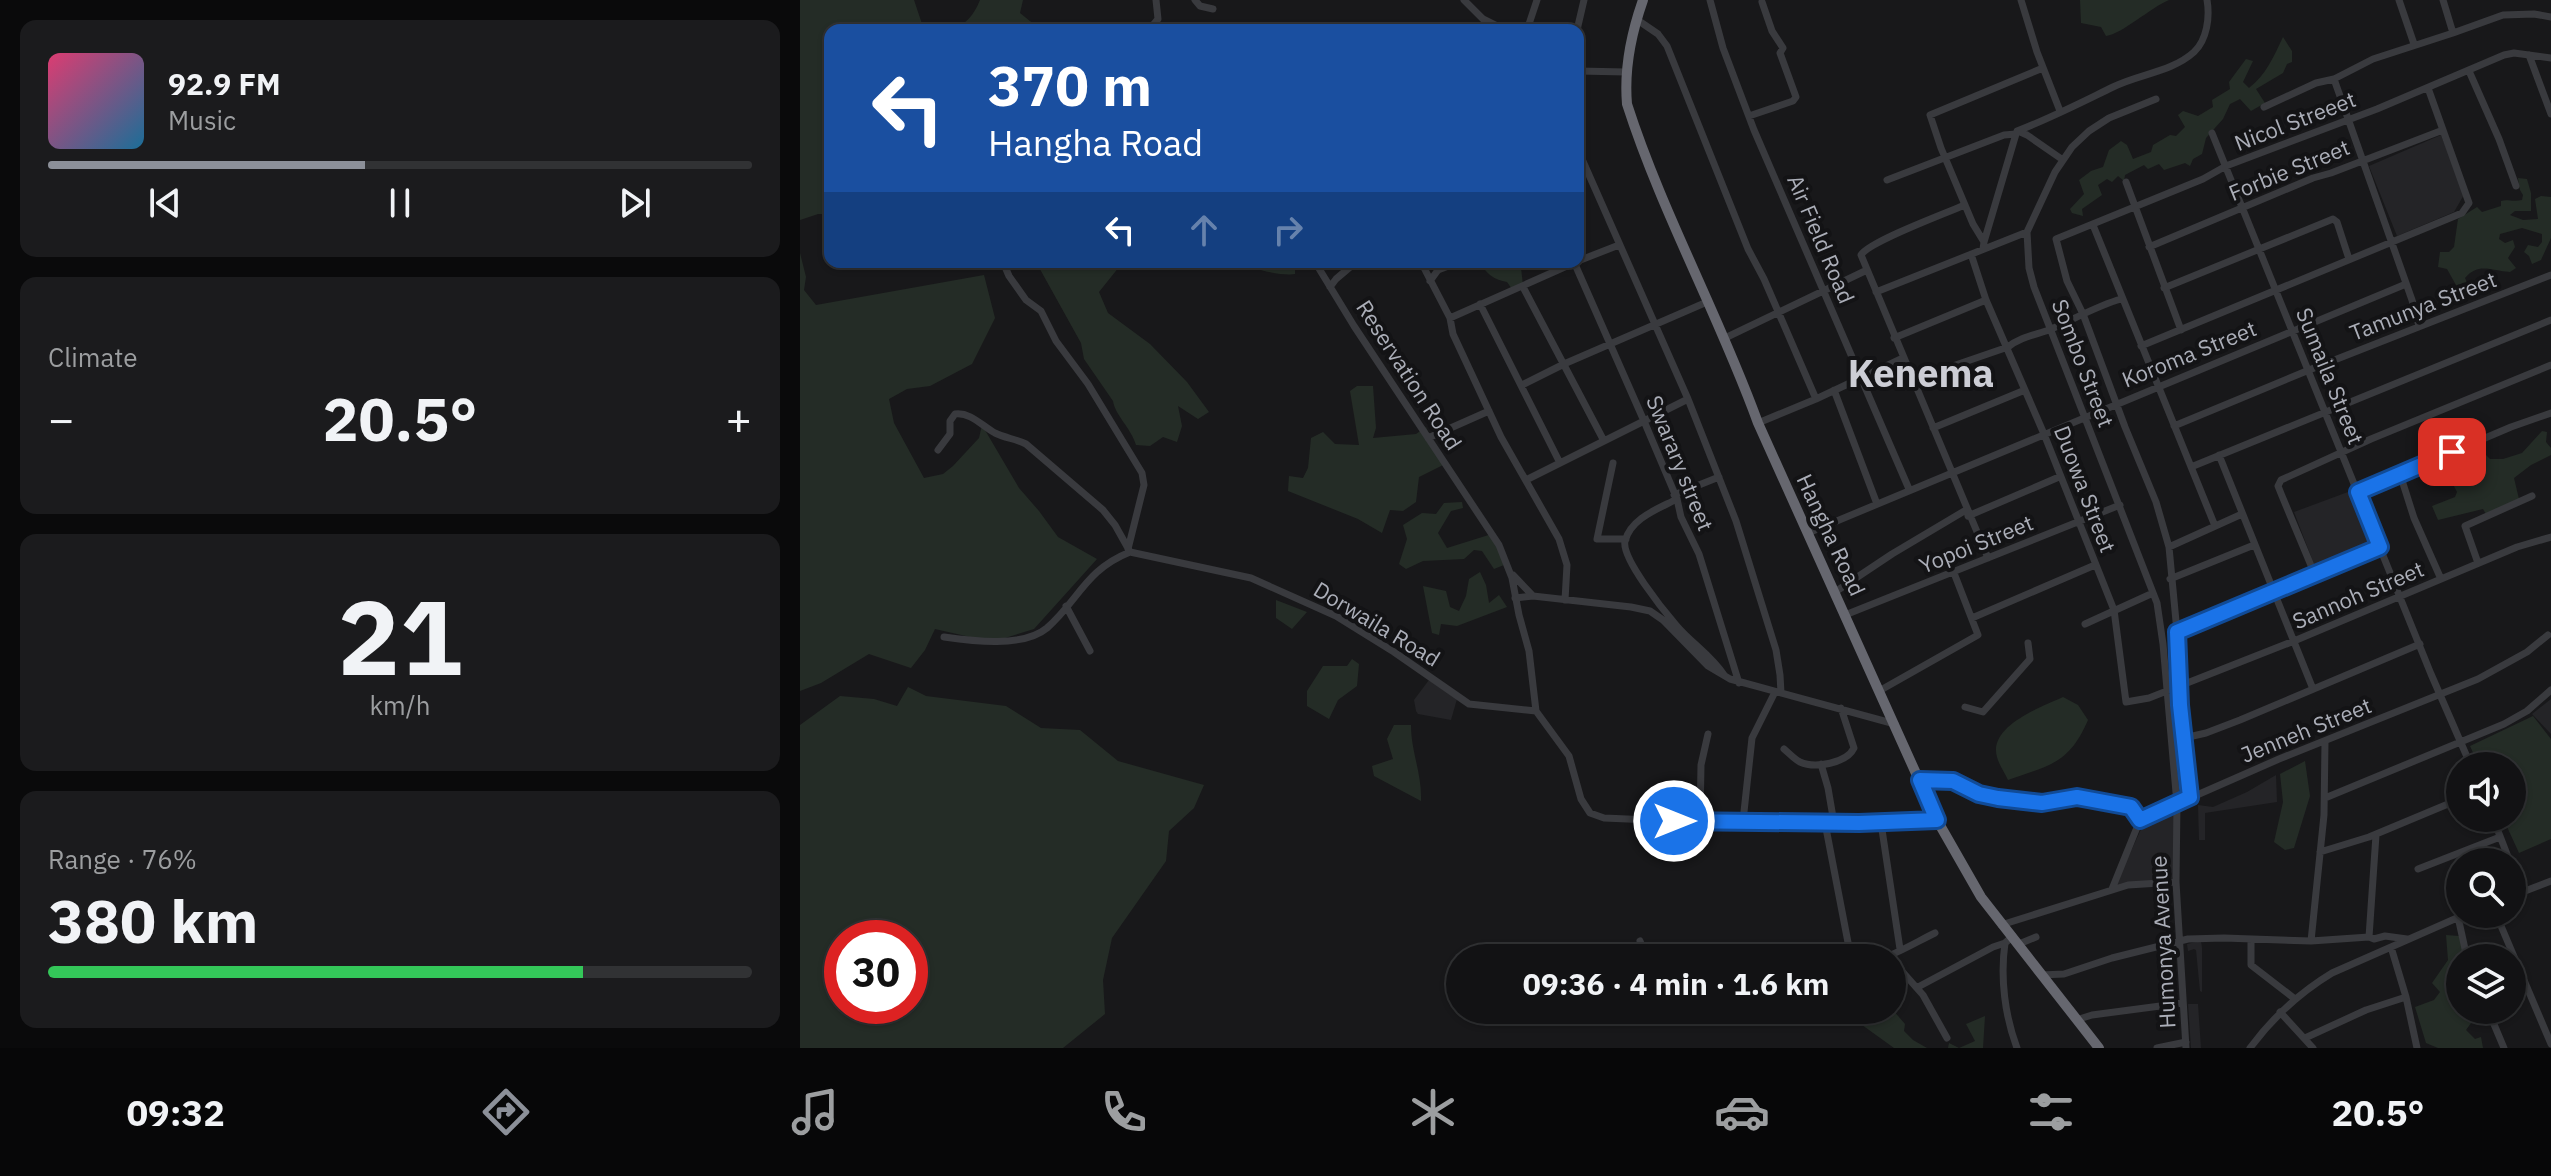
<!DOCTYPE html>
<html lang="en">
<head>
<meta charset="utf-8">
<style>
  :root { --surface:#121214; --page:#1b1b1d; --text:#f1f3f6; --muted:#9c9ea0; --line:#313234; --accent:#8c9099 }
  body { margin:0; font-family:"IBM Plex Sans",sans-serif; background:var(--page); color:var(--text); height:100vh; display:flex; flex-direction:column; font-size:30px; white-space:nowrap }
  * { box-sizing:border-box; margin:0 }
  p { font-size:26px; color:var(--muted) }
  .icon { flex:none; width:44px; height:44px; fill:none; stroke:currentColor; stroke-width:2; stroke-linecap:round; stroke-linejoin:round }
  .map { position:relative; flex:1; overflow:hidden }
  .sheet { display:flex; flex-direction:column; gap:20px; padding:20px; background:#0a0a0b; width:800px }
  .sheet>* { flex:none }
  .hud { position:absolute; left:24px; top:24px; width:760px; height:244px; border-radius:16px; box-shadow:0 2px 6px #0004,0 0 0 2px var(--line); background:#1a4fa0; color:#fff; overflow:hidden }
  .fabs { position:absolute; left:1646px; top:752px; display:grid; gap:16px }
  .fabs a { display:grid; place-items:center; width:80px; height:80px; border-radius:50%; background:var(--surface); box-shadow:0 2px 6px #0004,0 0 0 2px var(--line); font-size:40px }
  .speed { position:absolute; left:24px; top:920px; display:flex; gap:16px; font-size:40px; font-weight:700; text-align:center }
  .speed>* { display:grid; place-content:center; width:104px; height:104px; border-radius:50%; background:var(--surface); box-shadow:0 2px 6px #0004,0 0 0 2px var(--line); line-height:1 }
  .speed .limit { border:12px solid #d22; background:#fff; color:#111 }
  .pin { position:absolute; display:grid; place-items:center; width:68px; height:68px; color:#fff; margin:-34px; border-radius:16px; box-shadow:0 4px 12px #0006 }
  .me { position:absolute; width:88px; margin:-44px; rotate:90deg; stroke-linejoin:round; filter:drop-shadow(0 0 6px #0008) }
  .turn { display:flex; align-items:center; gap:28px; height:168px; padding:0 32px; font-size:36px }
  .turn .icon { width:104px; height:104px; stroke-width:2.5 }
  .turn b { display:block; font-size:56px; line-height:68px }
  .lanes { display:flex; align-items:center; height:76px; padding:0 32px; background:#0003; justify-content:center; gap:40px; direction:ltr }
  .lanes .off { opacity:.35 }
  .big { font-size:60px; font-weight:800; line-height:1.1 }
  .sheet .card { flex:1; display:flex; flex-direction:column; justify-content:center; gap:12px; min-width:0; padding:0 28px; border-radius:16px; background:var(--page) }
  .sheet .dial { align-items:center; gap:0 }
  .dial b { font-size:104px; line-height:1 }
  .song { display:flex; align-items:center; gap:24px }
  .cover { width:96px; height:96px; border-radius:12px; background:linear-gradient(135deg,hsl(340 70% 55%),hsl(200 70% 35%)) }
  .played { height:8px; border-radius:4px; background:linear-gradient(90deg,var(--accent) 45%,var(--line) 45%) }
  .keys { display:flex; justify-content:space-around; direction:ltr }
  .heat { display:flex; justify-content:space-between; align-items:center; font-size:44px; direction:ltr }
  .charge { height:12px; border-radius:6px; background:linear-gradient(90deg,#34c759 76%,var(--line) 0) }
  .trip { position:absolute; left:646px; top:944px; width:460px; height:80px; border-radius:40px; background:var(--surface); box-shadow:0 2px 6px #0004,0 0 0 2px var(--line); font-weight:800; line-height:80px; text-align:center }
  .menu { display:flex; height:128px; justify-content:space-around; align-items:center; background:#070708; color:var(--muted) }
  .menu .icon { width:56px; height:56px }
  .menu .active { color:var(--accent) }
  .menu b { font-size:36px; color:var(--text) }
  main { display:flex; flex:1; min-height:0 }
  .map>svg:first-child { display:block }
  .built { fill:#242427 }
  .green { fill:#242c26; fill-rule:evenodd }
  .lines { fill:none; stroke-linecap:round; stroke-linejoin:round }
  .minor { stroke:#393a3e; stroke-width:7 }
  .highway { stroke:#66676f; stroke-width:10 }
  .route-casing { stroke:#114b97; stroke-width:20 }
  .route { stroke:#1a73e8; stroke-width:14 }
  .labels { text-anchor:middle; stroke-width:8; stroke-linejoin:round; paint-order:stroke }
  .street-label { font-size:22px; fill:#abaeb8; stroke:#131315 }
  .town-label { font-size:38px; font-weight:bold; fill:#cccdd5; stroke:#131315 }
</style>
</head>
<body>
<main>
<section class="sheet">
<div class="card">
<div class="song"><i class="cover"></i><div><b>92.9 FM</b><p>Music</p></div></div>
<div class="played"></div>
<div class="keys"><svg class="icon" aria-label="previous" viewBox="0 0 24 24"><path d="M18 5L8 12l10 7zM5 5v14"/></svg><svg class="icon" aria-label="pause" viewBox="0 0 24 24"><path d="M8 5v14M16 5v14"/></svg><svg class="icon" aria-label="next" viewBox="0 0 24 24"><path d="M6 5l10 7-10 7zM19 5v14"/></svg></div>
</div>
<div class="card"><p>Climate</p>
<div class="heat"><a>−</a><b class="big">20.5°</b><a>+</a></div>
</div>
<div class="card dial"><b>21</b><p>km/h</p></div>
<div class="card"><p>Range · 76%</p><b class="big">380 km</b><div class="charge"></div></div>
</section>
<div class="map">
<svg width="1751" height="1048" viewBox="0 0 1751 1048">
  <rect width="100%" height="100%" fill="#18181a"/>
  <path class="built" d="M1641,135L1665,193L1654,212L1597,236L1569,166Z
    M1556,489L1578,546L1517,572L1494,512Z
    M629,680L657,699L651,720L618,714L616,711L614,700Z
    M1751,699V734L1732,714Z
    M1476,775L1477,802L1405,813V840H1399L1398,805L1413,807L1447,792Z
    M1376,804L1377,877L1315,886L1343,825Z
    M1401,941L1402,948V992L1400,991L1396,950L1394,949L1388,951L1387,944Z
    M1388,1004H1398L1401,1048H1391Z"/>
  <path class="green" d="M0,0H114L124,30H30V214H18L0,220Z
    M180,0H223L220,13L241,30H150C166,25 174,15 180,0Z
    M1280,0H1369C1350,8 1322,34 1306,36L1301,27L1281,23Z
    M1483,37L1492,51V62L1487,64L1483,73L1456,89L1465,103L1451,111L1440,99L1430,104L1423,119L1406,138L1402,154L1393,159L1390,166L1385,163L1364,170L1359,164L1348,169L1344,165L1325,175L1324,181L1318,176L1312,182L1307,179L1298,185L1302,195L1282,209L1283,216L1272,213L1270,209L1284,194L1279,180L1291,171L1303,167L1309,150L1321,141L1327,145L1333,159L1351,152L1353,145L1370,135L1376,136L1385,127L1378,115L1383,111L1398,116L1413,107L1412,100L1430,89L1429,82L1446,59L1453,61L1443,82L1449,88C1466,75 1474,56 1483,37Z
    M1718,178L1727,179L1731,193V211H1715L1710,215L1723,220L1738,219L1735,199L1741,196L1751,197V238L1741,260L1732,264L1729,256L1724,252L1728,245L1738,247L1742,242V234L1722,228L1700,234L1699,239L1705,243L1713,240L1715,247L1708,258L1716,268L1710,272C1691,271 1679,262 1665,278L1669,287L1654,292L1656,285L1647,269L1638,267L1640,252H1649L1654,247L1658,219L1677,207L1682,212L1701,206V201C1707,199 1713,202 1722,200L1723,195L1720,190Z
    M0,253L6,277L4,290L16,305L184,275L195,318L172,364L130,386L107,389L89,399L94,423L124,478L143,474L153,466L179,438L182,425L219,488L239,511L258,537L297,559L234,629L192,642L135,629L125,650L111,668L69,654L21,683L0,691Z
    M236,262H323L299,292L308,313L350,344L387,382L409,412L398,419L378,406L382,426L377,442L363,437L350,446L336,445C331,428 315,415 313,401L284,359L281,343Z
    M444,262H495V274C483,276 452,270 444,262Z
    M681,262H725L721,268L723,285L712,289L707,282C695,280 685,274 681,262Z
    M557,386H573L576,428L573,438L616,434L626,427L643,465L619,477L616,502L603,511L590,510L582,533L558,519L488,491L489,476L503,478L508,468L511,438L523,432L535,444L559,445L550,391Z
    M1742,431L1747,432L1746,442L1751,448V455L1731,465L1714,478L1719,499L1686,514L1683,509L1638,520L1632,506L1655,497L1657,492L1642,463L1648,460L1655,472L1677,459L1675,453L1680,449L1690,459H1703L1722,453Z
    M662,502L663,508L651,511L638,533L647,548L695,533L704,565L694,569L682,551L674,550L664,559L623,561L606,569L599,564L607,539L603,525L622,513L636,514L644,503Z
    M680,572L686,585L689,603L699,595L707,607L657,626L641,624L639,635L632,633L623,586L646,591L650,607L659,611L666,596L669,579Z
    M476,600L507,612L492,629L476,618Z
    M552,659L559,664L557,686L538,700L529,719L507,706V691L523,666H547Z
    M108,687L126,696L206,706L241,728L280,730L318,761L404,785L394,808L369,831L366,861L312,938L303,980L305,1014L263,1048H0V725L40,696L74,699L97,706ZM42,938H110V1006H42Z
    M1263,697L1278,705L1288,720C1269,764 1250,765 1208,780C1205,773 1199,765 1197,757C1188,726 1241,707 1263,697Z
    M1733,716L1751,739V839L1719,853L1703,818H1712V766H1679L1670,746Z
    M594,725H611C611,752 622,773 621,801L574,776L572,766L593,759L587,739Z
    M1505,761L1510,796L1494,848L1485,850L1474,842L1483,802L1480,774Z
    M1646,935L1659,936L1666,958H1660V1010H1671L1674,1019L1666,1030L1675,1039L1681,1037L1683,1048H1638L1626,1043L1615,1007L1634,1000L1640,992L1632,983L1648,960Z
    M1092,1009L1105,1024L1104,1031L1113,1040L1127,1048H1094L1051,1017L1060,1010Z
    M1185,1016L1183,1048H1148L1149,1043L1159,1048L1175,1041L1166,1024Z"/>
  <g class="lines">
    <path class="minor" d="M395,0L400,6L413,9
      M664,0L683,19L705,30
      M910,0L923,48L954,130L1109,489
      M1221,0L1237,52L1260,111
      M1599,0L1614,44
      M836,19L858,34L867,46L948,249L964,279L1016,399
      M349,30L358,19L356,0
      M727,30L737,0
      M777,30L784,0
      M1653,33L1703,15L1734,14L1751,17
      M1729,55L1751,114
      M778,71L826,72
      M1669,71L1699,139L1716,186
      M1534,79L1612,300L1619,326
      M1356,99L1309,118L1289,131L1272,147L1255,172L1227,232L1229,268L1234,287L1357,603L1363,644L1377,804L1376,882L1386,1048
      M1464,107L1516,83L1534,79L1573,59L1653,33L1643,0
      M949,116L993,101L996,97L980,53L983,48L972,31L962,2
      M1218,131L1227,135L1263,160
      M1412,133L1631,674L1671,766
      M778,150L888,399L936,521L976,650L980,675L981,693
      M1087,180L1204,135L1216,134L1217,131C1251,118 1282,102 1313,87C1339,74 1372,72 1394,52C1407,40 1410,17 1407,0
      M1326,182L1381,330
      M1165,205C1146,213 1068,242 1061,255L1188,558
      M1293,225L1415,526
      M1184,242L1216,134
      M1349,247L1513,178L1531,173L1643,130
      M1183,249L1184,242L1173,224L1141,148L1130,115L1243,68
      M1171,254L1186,300L1244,434L1314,610L1326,702L1349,698L1494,641L1717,547L1751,537
      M778,261L819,245
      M203,262L209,276L226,300L241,311L256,341L288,384L342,473L344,485L328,549
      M515,262L554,326L699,545L712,578L719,615L729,651L736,711L769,756L781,799L790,813L804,818L874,821L1059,823L1137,820
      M621,262L650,318L653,334L701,437L759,539L767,565L765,600
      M774,262L844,421L877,499L881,517L899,554L939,683
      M630,281L638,270L659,262
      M530,287L536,279L556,262
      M723,287L804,441
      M1364,288L1533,219L1537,222L1549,259
      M1076,292L1227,232
      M680,304L760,463
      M650,318L776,262
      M925,338L1067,270
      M1094,338L1186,300
      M1341,346L1662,213L1669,203L1628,88
      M1112,380L1208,347C1220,337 1235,335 1249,330C1273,320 1296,306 1321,299
      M722,385L764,364L907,302
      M1034,390L1077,504
      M958,423L1016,399L1103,358
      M1374,426L1509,370L1751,275
      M1133,428L1225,390
      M628,438L689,411
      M138,450L150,434V421L155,414C171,412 182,426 195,433C205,438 216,439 226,444L303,510L315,525L329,550
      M1419,455L1513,689
      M813,463L797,539H826
      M1391,467L1751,320
      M1600,474L1614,518L1641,579
      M726,480L888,399
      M1558,492L1711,427L1751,413
      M874,495L919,477
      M877,499C858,509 831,518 825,541C821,558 864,611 876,625C891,643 911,655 924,675
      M1168,516L1259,477
      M1008,533L1606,284
      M1369,547L1442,514
      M1678,563L1665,526L1732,496
      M713,575L733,596
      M1515,575L1482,496L1478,486L1481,480L1571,439L1751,365
      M1370,579L1454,545
      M1035,592L1092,554L1166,510
      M715,598L733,596L831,607L850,611L863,620L908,666L930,679L1095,724
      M266,606L290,651
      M1045,615L1320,505
      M1172,618L1295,565
      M1285,624L1353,593
      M1377,632L1580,547
      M144,637C172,641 223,648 247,628C279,600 285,570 330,552L451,578L536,616L594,652L669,704L736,711
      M1079,691L1178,635L1154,573
      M1165,707L1183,712L1230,659L1228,643
      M1384,738L1406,733L1440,720L1620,644
      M984,749C989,753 994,759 1000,762C1015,769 1047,763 1054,748L1041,708
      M1021,764L1028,788L1034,823
      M1120,780L1153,781L1179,794L1198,798L1242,803L1277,797L1331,807L1340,820
      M1390,797L1380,705L1377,632L1369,547L1356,502L1325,427L1283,314L1267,281L1256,239L1403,179L1426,166L1577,109L1704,55L1714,53L1751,58
      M1525,798L1704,724L1727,711L1751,690
      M1693,818L1710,862
      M900,821L901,765L908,734
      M943,821L952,738L975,692
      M1025,823L1051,958
      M1081,823L1100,949
      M1520,852L1569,837L1660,799
      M1712,867L1722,892
      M1618,869L1700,837
      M1312,889L1340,820L1479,759L1678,679L1727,652L1748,635
      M1712,896L1751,881
      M1696,914L1751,1044
      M1658,917L1667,958
      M1201,925L1328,885L1376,882
      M1213,936L1205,943C1200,978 1205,1016 1217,1048
      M1569,937L1576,835
      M1451,939V965L1495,999
      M840,941L847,958
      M1511,941L1524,815L1525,742
      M1219,944L1236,937
      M1591,947L1606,997L1617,1048
      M878,958L880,954
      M1082,958C1093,956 1122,939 1135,933
      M1092,960L1123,995L1147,1038
      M1241,975L1264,974L1312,958L1388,939L1424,938L1511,941L1569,937L1574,939L1585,936L1607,939
      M1118,987L1193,947L1205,943
      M1688,1010L1704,1048
      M1480,1012L1513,1048
      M1276,1020L1292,1015L1383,1003
      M1505,1038L1566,1010L1606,997
      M1357,1048L1386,1042
      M1450,1048C1473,1017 1499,993 1532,973L1666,914"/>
    <path class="highway" d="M843,0C831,34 824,69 827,104C862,213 919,315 958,423L1137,820L1181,897L1299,1048"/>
  </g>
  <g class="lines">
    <defs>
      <path id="route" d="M874,821L1059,823L1137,820L1120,780L1153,781L1179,794L1198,798L1242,803L1277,797L1331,807L1340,820L1390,797L1380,705L1377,632L1580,547L1558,492L1652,452"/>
    </defs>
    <use href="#route" class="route-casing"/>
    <use href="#route" class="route"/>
  </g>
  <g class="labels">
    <g class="street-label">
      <text transform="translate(1495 121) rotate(-21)" y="8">Nicol Streeet</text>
      <text transform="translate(1489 170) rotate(-22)" y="8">Forbie Street</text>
      <text transform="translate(1021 239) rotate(67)" y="8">Air Field Road</text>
      <text transform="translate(1623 306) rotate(-21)" y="8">Tamunya Street</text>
      <text transform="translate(1389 354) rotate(-22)" y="8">Koroma Street</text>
      <text transform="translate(1283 363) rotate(69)" y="8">Sombo Street</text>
      <text transform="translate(609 375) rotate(57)" y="8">Reservation Road</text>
      <text transform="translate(1530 376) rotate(68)" y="8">Sumaila Street</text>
      <text transform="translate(880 463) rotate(68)" y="8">Swarary street</text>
      <text transform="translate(1285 489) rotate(69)" y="8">Duowa Street</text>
      <text transform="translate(1031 535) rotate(65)" y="8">Hangha Road</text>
      <text transform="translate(1176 544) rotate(-22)" y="8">Yopoi Street</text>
      <text transform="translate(1558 595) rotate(-23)" y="8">Sannoh Street</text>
      <text transform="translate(577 624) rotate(31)" y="8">Dorwaila Road</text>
      <text transform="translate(1506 730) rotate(-22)" y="8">Jenneh Street</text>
      <text transform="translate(1363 942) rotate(-93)" y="8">Humonya Avenue</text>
    </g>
    <g class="town-label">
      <text x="1121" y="387">Kenema</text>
    </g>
  </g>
</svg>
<div class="fabs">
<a><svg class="icon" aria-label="sound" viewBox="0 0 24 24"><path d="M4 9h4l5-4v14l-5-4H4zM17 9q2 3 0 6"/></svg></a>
<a><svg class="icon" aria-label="search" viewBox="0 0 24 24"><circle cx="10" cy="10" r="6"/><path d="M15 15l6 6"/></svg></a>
<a><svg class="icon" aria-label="layers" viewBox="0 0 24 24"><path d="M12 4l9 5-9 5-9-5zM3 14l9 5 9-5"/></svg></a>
</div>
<div class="speed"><div class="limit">30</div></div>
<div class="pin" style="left:1652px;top:452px;background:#d93025"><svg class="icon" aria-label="arrive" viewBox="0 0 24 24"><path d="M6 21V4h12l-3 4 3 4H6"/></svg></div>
<svg class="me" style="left:874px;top:821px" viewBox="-20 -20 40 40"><circle r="17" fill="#1a73e8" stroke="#fff" stroke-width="3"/><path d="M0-11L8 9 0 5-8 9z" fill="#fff"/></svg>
<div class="trip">09:36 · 4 min · 1.6 km</div>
<div class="hud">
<div class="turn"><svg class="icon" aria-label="left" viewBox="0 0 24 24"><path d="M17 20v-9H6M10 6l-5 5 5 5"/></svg><div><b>370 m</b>Hangha Road</div></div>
<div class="lanes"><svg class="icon" aria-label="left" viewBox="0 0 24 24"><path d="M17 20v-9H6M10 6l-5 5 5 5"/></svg><svg class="icon off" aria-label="ahead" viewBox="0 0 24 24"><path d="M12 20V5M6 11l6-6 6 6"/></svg><svg class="icon off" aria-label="right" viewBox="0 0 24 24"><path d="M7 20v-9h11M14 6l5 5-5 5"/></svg></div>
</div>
</div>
</main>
<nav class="menu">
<b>09:32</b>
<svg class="icon active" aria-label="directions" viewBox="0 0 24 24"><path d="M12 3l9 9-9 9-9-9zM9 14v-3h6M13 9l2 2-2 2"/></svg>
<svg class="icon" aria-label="music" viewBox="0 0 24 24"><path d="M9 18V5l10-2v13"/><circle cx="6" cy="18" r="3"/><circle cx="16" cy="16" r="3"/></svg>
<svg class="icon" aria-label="phone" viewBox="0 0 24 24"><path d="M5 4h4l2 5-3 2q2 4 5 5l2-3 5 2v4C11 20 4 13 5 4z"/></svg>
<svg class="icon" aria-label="climate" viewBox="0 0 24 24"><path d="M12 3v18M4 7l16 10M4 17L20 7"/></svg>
<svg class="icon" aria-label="car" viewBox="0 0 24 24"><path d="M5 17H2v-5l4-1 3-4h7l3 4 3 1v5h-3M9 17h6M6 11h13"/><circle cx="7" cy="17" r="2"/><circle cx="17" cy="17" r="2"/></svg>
<svg class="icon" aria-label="filters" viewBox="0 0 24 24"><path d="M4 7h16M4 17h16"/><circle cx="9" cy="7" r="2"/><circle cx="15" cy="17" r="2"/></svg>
<b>20.5°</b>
</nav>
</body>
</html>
